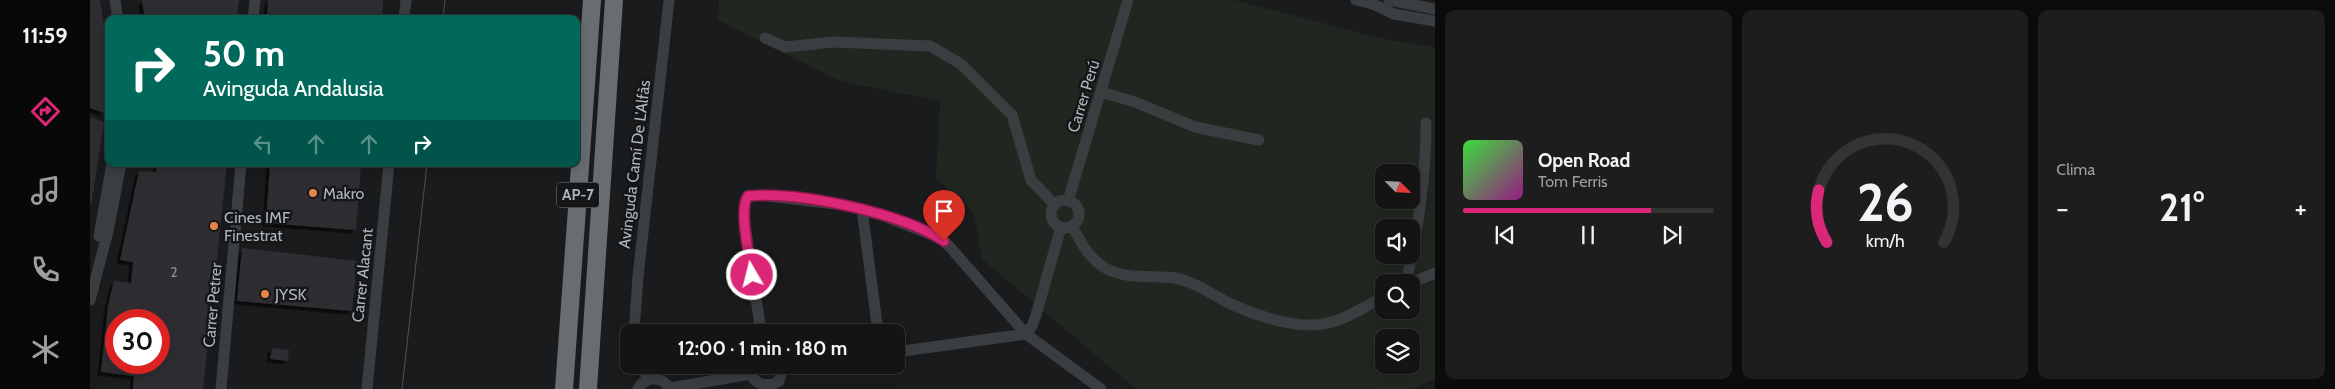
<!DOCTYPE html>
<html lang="es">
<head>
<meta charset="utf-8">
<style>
  :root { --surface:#141415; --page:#1d1d1e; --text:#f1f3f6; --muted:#9d9ea0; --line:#333334; --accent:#db2777 }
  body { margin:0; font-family:Cabin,sans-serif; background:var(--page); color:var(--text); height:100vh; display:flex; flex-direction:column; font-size:19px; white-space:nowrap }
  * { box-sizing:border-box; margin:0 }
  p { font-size:16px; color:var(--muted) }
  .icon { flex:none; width:28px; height:28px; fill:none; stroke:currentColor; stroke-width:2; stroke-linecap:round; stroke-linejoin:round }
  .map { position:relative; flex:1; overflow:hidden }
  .side { display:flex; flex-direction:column; gap:10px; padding:10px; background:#0b0b0c; width:900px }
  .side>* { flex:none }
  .guide { position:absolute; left:15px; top:15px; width:475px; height:152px; border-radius:10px; box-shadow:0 2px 12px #0003,0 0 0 1px var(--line); background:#00695c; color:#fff; overflow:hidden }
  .needle { width:32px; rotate:114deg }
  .buttons { position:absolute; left:1285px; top:164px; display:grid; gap:10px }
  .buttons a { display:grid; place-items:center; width:45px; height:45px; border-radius:10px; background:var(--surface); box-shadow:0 2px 12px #0003,0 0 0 1px var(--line); font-size:25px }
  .speed { position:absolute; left:15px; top:309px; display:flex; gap:10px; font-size:25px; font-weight:700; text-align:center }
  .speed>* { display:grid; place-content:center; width:65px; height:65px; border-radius:50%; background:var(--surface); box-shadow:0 2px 12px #0003,0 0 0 1px var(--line); line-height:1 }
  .speed .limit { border:8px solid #d22; background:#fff; color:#111 }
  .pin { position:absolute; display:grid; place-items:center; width:42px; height:42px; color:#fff; margin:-51px -21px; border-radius:50% 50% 50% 0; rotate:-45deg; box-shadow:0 0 5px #0007 }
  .pin .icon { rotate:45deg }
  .me { position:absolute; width:55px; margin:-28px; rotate:352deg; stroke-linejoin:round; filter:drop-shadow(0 0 4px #0008) }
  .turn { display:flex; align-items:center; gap:18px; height:105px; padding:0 15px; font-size:22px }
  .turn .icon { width:65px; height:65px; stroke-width:2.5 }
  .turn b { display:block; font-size:35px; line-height:42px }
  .lanes { display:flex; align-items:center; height:48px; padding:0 15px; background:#0003; justify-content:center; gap:25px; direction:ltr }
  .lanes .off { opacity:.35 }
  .big { font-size:38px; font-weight:700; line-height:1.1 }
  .side .widget { flex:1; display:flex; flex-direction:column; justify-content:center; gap:8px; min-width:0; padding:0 18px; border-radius:10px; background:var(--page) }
  .side .dial { align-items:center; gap:0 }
  .dial svg { height:130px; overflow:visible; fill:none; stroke:var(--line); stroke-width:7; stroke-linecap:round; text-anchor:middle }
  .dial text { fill:var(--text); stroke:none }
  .song { display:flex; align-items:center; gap:15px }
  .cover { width:60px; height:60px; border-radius:8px; background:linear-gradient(135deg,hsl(120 70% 55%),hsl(310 70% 35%)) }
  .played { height:5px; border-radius:2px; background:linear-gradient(90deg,var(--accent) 75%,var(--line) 75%) }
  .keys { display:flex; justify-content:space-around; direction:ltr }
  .heat { display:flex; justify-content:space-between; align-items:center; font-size:28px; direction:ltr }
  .side .tiles { flex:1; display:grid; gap:10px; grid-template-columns:repeat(3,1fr) }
  .trip { position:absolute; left:530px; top:324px; width:285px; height:50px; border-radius:10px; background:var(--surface); box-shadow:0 2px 12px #0003,0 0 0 1px var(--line); font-weight:700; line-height:50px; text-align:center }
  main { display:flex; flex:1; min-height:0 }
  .dock { display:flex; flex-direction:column; width:90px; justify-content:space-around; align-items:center; background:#080808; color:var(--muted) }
  .dock .icon { width:35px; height:35px }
  .dock .active { color:var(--accent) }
  .dock b { font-size:22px; color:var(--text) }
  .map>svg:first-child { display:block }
  .green { fill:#212720; fill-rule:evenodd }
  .building { fill:#2d2e30; fill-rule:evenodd; filter:url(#shadow) }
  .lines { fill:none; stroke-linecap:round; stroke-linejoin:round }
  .minor { stroke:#3b3e41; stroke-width:11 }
  .highway { stroke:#686d71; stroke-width:18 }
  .tram { stroke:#4f5256; stroke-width:1 }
  .route-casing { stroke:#8e194d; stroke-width:12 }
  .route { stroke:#db2777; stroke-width:9 }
  .poi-dot { fill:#e58549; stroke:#151617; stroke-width:2 }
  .labels { text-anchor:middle; stroke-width:5; stroke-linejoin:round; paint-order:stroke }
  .number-label { font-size:14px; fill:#8d9298 }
  .shield { fill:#151617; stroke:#80858a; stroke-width:1 }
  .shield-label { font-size:15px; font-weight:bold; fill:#aeb5bb }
  .street-label { font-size:16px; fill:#aeb5bb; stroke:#151617 }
  .poi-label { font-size:16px; fill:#aeb5bb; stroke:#151617; text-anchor:start }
</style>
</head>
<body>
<main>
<nav class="dock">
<b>11:59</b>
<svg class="icon active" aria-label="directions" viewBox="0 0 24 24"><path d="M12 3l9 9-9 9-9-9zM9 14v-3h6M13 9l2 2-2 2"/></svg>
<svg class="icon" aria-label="music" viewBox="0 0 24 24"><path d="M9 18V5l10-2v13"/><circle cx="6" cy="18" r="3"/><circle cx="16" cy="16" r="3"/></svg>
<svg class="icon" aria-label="phone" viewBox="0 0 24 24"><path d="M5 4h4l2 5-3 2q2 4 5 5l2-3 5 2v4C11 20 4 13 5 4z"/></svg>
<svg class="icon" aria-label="climate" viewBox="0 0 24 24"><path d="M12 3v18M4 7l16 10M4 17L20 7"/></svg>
</nav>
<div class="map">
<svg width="1345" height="389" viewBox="0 0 1345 389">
  <defs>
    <filter id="shadow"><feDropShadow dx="-3.5" dy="3.5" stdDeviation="0" flood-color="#0009"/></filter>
  </defs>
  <rect width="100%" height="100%" fill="#1a1b1c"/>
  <path class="green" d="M629,0H1144L1294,39L1345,47V378L1323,389H1046L892,259L884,213L846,178L850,101L750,81L628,20ZM1294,172H1321V200H1294ZM1294,228H1321V255H1294ZM1294,282H1321V310H1294ZM1294,338H1321V365H1294Z"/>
  <path class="building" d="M0,0H10L14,25V113L0,108Z
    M52,0H149L147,16L142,19L63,18L54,13Z
    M178,0H293L292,19H177Z
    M0,117L14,122L1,206H0Z
    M67,164H137L113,389H43L44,376L11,372L18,306L24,281L41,283L43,262L30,260L49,171L66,172ZM26,320H69V362H26Z
    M180,164H271L266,230L176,223Z
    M152,248L267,261L262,311L147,301Z
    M182,348L199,350L198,361L180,359Z"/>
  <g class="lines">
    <path class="minor" d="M25,0L28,19
      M1266,0L1283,4L1304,14L1345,21
      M1299,0L1345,9
      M163,19L165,0
      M314,19L316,0
      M675,38L695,47L744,42L840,46L871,64L922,115L941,180L965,205
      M1011,92L1045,102L1105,127L1169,140
      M961 214a14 14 0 1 1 28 0a14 14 0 1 1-28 0Z
      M978,201L1038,0
      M772,209L788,332
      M982,226C991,243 1000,260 1017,269C1038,280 1063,275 1085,278C1106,282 1124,296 1143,305C1165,315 1196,325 1220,325C1249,325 1270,309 1294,297
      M9,236L22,164
      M1316,282C1328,230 1336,177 1336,123
      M1321,283L1345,273
      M0,300L18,231L31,164
      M544,332L548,277L579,0
      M671,332L654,218L655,201L658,197L667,195L754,205L794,216L848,237L859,246L936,334L1011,389
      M806,352L936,334L942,326L946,315L971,227
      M551,365L558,379
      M662,365C656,383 677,389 689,381L692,371L691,365
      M692,369L721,365
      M580,388L661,374
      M131,389L151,164
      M277,389L299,164
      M548,389C556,375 572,376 580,389"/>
    <path class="highway" d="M474,389L502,0
      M498,389L524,0"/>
    <path class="tram" d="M353,19L355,0
      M312,389L337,164"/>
  </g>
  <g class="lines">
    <defs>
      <path id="route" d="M662,275C660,258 648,209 658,196C709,191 811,213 854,241"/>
    </defs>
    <use href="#route" class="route-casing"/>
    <use href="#route" class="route"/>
  </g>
  <g class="poi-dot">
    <circle cx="223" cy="193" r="5"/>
    <circle cx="124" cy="226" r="5"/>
    <circle cx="175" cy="294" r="5"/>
  </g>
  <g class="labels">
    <g class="number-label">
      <text x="84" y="277">2</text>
    </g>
    <rect class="shield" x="467" y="182.5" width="42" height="25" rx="4"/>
    <g class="shield-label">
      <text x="488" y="200">AP-7</text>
    </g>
    <g class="street-label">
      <text transform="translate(993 96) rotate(-73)" y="6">Carrer Perú</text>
      <text transform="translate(544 164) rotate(-83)" y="6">Avinguda Camí De L'Alfàs</text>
      <text transform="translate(272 275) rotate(-84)" y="6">Carrer Alacant</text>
      <text transform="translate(122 305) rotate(-85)" y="6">Carrer Petrer</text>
    </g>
    <g class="poi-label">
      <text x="233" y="199">Makro</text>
      <text x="134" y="223">Cines IMF<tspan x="134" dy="18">Finestrat</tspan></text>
      <text x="185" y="300">JYSK</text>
    </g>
  </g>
</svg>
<div class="buttons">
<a><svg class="needle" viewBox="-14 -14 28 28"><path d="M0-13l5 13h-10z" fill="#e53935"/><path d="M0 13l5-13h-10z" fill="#9d9ea0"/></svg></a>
<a><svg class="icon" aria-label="sound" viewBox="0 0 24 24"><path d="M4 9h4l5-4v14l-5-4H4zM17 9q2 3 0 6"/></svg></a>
<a><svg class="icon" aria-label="search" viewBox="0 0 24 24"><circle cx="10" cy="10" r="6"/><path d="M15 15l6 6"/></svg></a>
<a><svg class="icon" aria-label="layers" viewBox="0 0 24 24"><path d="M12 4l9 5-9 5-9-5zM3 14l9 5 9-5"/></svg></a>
</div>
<div class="speed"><div class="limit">30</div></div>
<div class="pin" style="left:854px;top:241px;background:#d93025"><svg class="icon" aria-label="arrive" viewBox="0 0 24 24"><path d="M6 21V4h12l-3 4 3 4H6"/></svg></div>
<svg class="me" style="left:662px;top:275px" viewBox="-20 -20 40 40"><circle r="17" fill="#db2777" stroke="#fff" stroke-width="3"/><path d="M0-11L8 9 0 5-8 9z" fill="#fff"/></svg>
<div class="trip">12:00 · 1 min · 180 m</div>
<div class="guide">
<div class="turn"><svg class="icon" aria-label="right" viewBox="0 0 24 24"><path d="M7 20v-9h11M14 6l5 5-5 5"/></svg><div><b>50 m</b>Avinguda Andalusia</div></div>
<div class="lanes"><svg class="icon off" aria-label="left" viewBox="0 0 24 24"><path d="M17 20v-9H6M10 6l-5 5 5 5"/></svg><svg class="icon off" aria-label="ahead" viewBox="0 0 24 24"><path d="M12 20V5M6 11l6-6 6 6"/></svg><svg class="icon off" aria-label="ahead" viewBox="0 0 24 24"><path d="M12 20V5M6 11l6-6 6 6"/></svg><svg class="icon" aria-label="right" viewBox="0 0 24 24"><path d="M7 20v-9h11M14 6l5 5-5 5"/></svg></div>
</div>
</div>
<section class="side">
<div class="tiles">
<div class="widget">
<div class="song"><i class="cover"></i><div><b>Open Road</b><p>Tom Ferris</p></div></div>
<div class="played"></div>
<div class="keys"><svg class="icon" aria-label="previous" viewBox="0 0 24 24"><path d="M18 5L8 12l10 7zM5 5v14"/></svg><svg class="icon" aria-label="pause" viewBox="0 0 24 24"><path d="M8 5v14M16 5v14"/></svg><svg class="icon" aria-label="next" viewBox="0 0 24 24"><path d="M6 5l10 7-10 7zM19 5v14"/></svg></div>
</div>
<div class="widget dial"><svg viewBox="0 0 100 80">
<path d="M14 69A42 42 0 1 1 86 69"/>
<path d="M14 69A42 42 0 0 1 9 37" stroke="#db2777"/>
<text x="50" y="56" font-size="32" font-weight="700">26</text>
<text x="50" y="72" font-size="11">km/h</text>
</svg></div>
<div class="widget"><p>Clima</p>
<div class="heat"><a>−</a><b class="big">21°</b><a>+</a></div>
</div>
</div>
</section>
</main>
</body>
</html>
